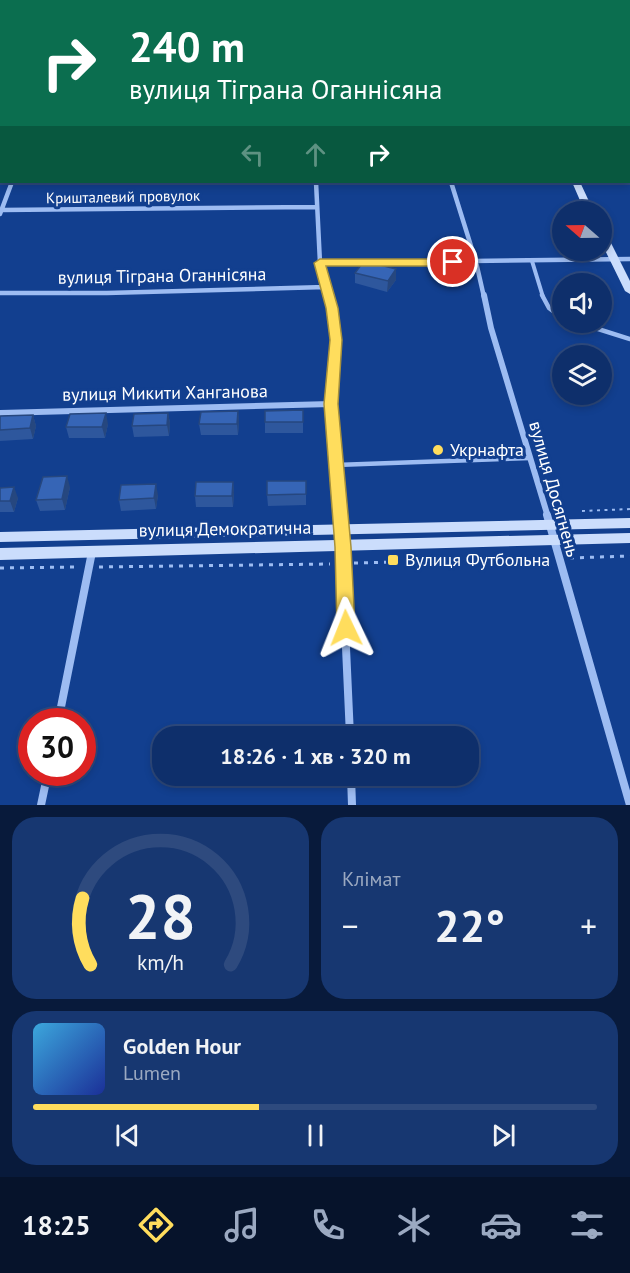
<!DOCTYPE html>
<html lang="uk">
<head>
<meta charset="utf-8">
<style>
  :root { --surface:#0e2f6b; --page:#173771; --text:#f1f3f6; --muted:#9ba9c1; --line:#2e4a7e; --accent:#ffdd5d }
  body { margin:0; font-family:"PT Sans",sans-serif; background:var(--page); color:var(--text); height:100vh; display:flex; flex-direction:column; font-size:22px; white-space:nowrap }
  * { box-sizing:border-box; margin:0 }
  p { font-size:20px; color:var(--muted) }
  .icon { flex:none; width:33px; height:33px; fill:none; stroke:currentColor; stroke-width:2; stroke-linecap:round; stroke-linejoin:round }
  .map { position:relative; height:805px; overflow:hidden }
  .details { display:flex; flex-direction:column; gap:12px; padding:12px; background:#081a3b; flex:1 }
  .details>* { flex:none }
  .guide { position:absolute; left:0px; top:0px; width:630px; height:183px; box-shadow:0 3px 9px #0003,0 0 0 2px var(--line); background:#0b6e4f; color:#fff; overflow:hidden }
  .needle { width:39px; rotate:290deg }
  .buttons { position:absolute; left:552px; top:201px; display:grid; gap:12px }
  .buttons a { display:grid; place-items:center; width:60px; height:60px; border-radius:50%; background:var(--surface); box-shadow:0 3px 9px #0003,0 0 0 2px var(--line); font-size:30px }
  .speed { position:absolute; left:18px; top:708px; display:flex; gap:12px; font-size:30px; font-weight:700; text-align:center }
  .speed>* { display:grid; place-content:center; width:78px; height:78px; border-radius:50%; background:var(--surface); box-shadow:0 3px 9px #0003,0 0 0 2px var(--line); line-height:1 }
  .speed .limit { border:9px solid #d22; background:#fff; color:#111 }
  .pin { position:absolute; display:grid; place-items:center; width:51px; height:51px; color:#fff; margin:-26px; border:3px solid #fff; border-radius:50%; box-shadow:0 2px 6px #0007 }
  .me { position:absolute; width:66px; margin:-33px; rotate:358deg; stroke-linejoin:round; filter:drop-shadow(0 0 4px #0008) }
  .turn { display:flex; align-items:center; gap:21px; height:126px; padding:0 30px; font-size:27px }
  .turn .icon { width:78px; height:78px; stroke-width:2.5 }
  .turn b { display:block; font-size:42px; line-height:51px }
  .lanes { display:flex; align-items:center; height:57px; padding:0 30px; background:#0003; justify-content:center; gap:30px; direction:ltr }
  .lanes .off { opacity:.35 }
  .big { font-size:45px; font-weight:700; line-height:1.1 }
  .details .tile { flex:1; display:flex; flex-direction:column; justify-content:center; gap:9px; min-width:0; padding:0 21px; border-radius:24px; background:var(--page) }
  .details .dial { align-items:center; gap:0 }
  .dial svg { height:156px; overflow:visible; fill:none; stroke:var(--line); stroke-width:7; stroke-linecap:round; text-anchor:middle }
  .dial text { fill:var(--text); stroke:none }
  .song { display:flex; align-items:center; gap:18px }
  .cover { width:72px; height:72px; border-radius:9px; background:linear-gradient(135deg,hsl(200 70% 55%),hsl(230 70% 35%)) }
  .played { height:6px; border-radius:3px; background:linear-gradient(90deg,var(--accent) 40%,var(--line) 40%) }
  .keys { display:flex; justify-content:space-around; direction:ltr }
  .heat { display:flex; justify-content:space-between; align-items:center; font-size:33px; direction:ltr }
  .details .tiles { flex:1; display:grid; gap:12px; grid-template-columns:1fr 1fr }
  .tile:last-child { grid-column:span 2 }
  .trip { position:absolute; left:152px; top:726px; width:327px; height:60px; border-radius:24px; background:var(--surface); box-shadow:0 3px 9px #0003,0 0 0 2px var(--line); font-weight:700; line-height:60px; text-align:center }
  .tab-bar { display:flex; height:96px; justify-content:space-around; align-items:center; background:#06132b; color:var(--muted) }
  .tab-bar .icon { width:42px; height:42px }
  .tab-bar .on { color:var(--accent) }
  .tab-bar b { font-size:27px; color:var(--text) }
  .map>svg:first-child { display:block }
  .lines { fill:none; stroke-linecap:round; stroke-linejoin:round }
  .path-far1 { stroke:#9dbcf2; stroke-width:2; stroke-dasharray:3 4.5; stroke-linecap:butt }
  .path { stroke:#9dbcf2; stroke-width:3; stroke-dasharray:4 6; stroke-linecap:butt }
  .lane-far1 { stroke:#9dbcf2; stroke-width:4 }
  .lane { stroke:#9dbcf2; stroke-width:4.5 }
  .street-far2 { stroke:#9dbcf2; stroke-width:4.5 }
  .street-far1 { stroke:#9dbcf2; stroke-width:6 }
  .street { stroke:#9dbcf2; stroke-width:8 }
  .secondary { fill:#cbddfc; fill-rule:evenodd }
  .wall { fill:#2e579d }
  .shaded-wall { fill:#26477f }
  .building { fill:#3665b6; stroke:#26477f; stroke-width:1.5 }
  .route { fill:#ffdd5d; stroke:#a6903c; stroke-width:1.5 }
  .poi-dot { fill:#ffdd5d; stroke:#123f8f; stroke-width:2 }
  .labels { text-anchor:middle; stroke-width:6; stroke-linejoin:round; paint-order:stroke }
  .far-street-label { font-size:15px; fill:#fff; stroke:#123f8f }
  .street-label { font-size:18px; fill:#fff; stroke:#123f8f }
  .poi-label { font-size:18px; fill:#fff; stroke:#123f8f; text-anchor:start }
</style>
</head>
<body>
<div class="map">
<svg width="630" height="805" viewBox="0 0 630 805">
  <rect width="100%" height="100%" fill="#123f8f"/>
  <g class="lines">
    <path class="path-far1" d="M582,511L630,509"/>
    <path class="path" d="M570,558L630,556
      M354,563L549,558
      M99,567L330,564
      M0,568L78,567"/>
    <path class="lane-far1" d="M532,261L543,297"/>
    <path class="lane" d="M542,295L549,308L562,318
      M576,322L630,339
      M336,465L530,458"/>
    <path class="street-far2" d="M316,182L320,263L329,297
      M451,182L476,262L484,297
      M2,210L317,207
      M0,214L12,182
      M320,263L630,259
      M0,293H107L325,287"/>
    <path class="street-far1" d="M329,295L336,340L331,404L340,517
      M484,295L491,328L548,517
      M0,413L331,404"/>
    <path class="street" d="M340,515L350,736
      M547,515L630,805
      M58,722L92,552
      M351,776L352,805
      M41,805L48,772"/>
    <path class="secondary" d="M586,0H594L584,2Z
      M628,76H630V83H628Z
      M572,182H580L594,212H585Z
      M602,232L607,235L630,281V294L625,291L602,244Z
      M630,518V528L0,542V532Z
      M630,533V543L0,560V548Z"/>
  </g>
  <path class="wall" d="M355,273L396,280L387,292L355,283Z
    M303,410V433H265V422Z
    M238,411L239,422L238,435H201L199,424Z
    M168,413L170,423L169,436L134,437L132,426Z
    M33,415L36,426L33,439L0,441V416Z
    M108,424L105,438H69L66,427Z
    M306,481V505L268,506L267,495Z
    M233,482L234,493L233,507H196L195,496Z
    M70,487L65,510L40,511L36,500Z
    M0,488L18,498L14,512H0Z
    M158,495L156,509L121,511L119,500Z"/>
  <path class="shaded-wall" d="M396,269V280L387,292L388,281Z
    M238,411L239,422L238,435L237,424Z
    M106,413L108,424L105,438L102,427Z
    M168,413L170,423L169,436L167,425Z
    M33,415L36,426L33,439L30,428Z
    M67,476L70,487L65,510L62,499Z
    M233,482L234,493L233,507L232,496Z
    M156,484L158,495L156,509L154,498Z
    M14,487L18,498L14,512L10,501Z"/>
  <path class="building" d="M31,0H72L71,2H30Z
    M364,261L396,269L388,281L355,273Z
    M303,410V422H265V411Z
    M238,411L237,424H199L201,412Z
    M106,413L102,427H66L70,414Z
    M168,413L167,425L132,426L134,414Z
    M33,415L30,428L0,430V416Z
    M67,476L62,499L36,500L43,477Z
    M267,481H306V494L267,495Z
    M196,482H233L232,496H195Z
    M156,484L154,498L119,500L121,485Z
    M14,487L10,501H0V488Z"/>
  <path class="route" d="M320,259H453L459,262L453,266H326L338,308L342,340L338,404L351,547L355,628L352,634L346,636L340,634L337,628L335,547L324,404L330,340L326,308L314,263Z"/>
  <g class="poi-dot">
    <circle cx="438" cy="450" r="6"/>
    <rect x="387" y="554" width="12" height="12" rx="3"/>
  </g>
  <g class="labels">
    <g class="far-street-label">
      <text transform="translate(123 197) rotate(-1)" y="5">Кришталевий провулок</text>
    </g>
    <g class="street-label">
      <text transform="translate(162 276) rotate(-1)" y="6">вулиця Тіграна Оганнісяна</text>
      <text transform="translate(165 393) rotate(-1)" y="6">вулиця Микити Ханганова</text>
      <text transform="translate(554 489) rotate(74)" y="6">вулиця Досягнень</text>
      <text transform="translate(225 529) rotate(-1)" y="6">вулиця Демократична</text>
    </g>
    <g class="poi-label">
      <text x="450" y="456">Укрнафта</text>
      <text x="405" y="566">Вулиця Футбольна</text>
    </g>
  </g>
</svg>
<div class="buttons">
<a><svg class="needle" viewBox="-14 -14 28 28"><path d="M0-13l5 13h-10z" fill="#e53935"/><path d="M0 13l5-13h-10z" fill="#9ba9c1"/></svg></a>
<a><svg class="icon" aria-label="sound" viewBox="0 0 24 24"><path d="M4 9h4l5-4v14l-5-4H4zM17 9q2 3 0 6"/></svg></a>
<a><svg class="icon" aria-label="layers" viewBox="0 0 24 24"><path d="M12 4l9 5-9 5-9-5zM3 14l9 5 9-5"/></svg></a>
</div>
<div class="speed"><div class="limit">30</div></div>
<div class="pin" style="left:453px;top:262px;background:#d93025"><svg class="icon" aria-label="arrive" viewBox="0 0 24 24"><path d="M6 21V4h12l-3 4 3 4H6"/></svg></div>
<svg class="me" style="left:346px;top:628px" viewBox="-20 -20 40 40"><path d="M0-17L14 15 0 8-14 15z" fill="#ffdd5d" stroke="#fff" stroke-width="4"/></svg>
<div class="trip">18:26 · 1 хв · 320 m</div>
<div class="guide">
<div class="turn"><svg class="icon" aria-label="right" viewBox="0 0 24 24"><path d="M7 20v-9h11M14 6l5 5-5 5"/></svg><div><b>240 m</b>вулиця Тіграна Оганнісяна</div></div>
<div class="lanes"><svg class="icon off" aria-label="left" viewBox="0 0 24 24"><path d="M17 20v-9H6M10 6l-5 5 5 5"/></svg><svg class="icon off" aria-label="ahead" viewBox="0 0 24 24"><path d="M12 20V5M6 11l6-6 6 6"/></svg><svg class="icon" aria-label="right" viewBox="0 0 24 24"><path d="M7 20v-9h11M14 6l5 5-5 5"/></svg></div>
</div>
</div>
<section class="details">
<div class="tiles">
<div class="tile dial"><svg viewBox="0 0 100 80">
<path d="M14 69A42 42 0 1 1 86 69"/>
<path d="M14 69A42 42 0 0 1 10 35" stroke="#ffdd5d"/>
<text x="50" y="56" font-size="32" font-weight="700">28</text>
<text x="50" y="72" font-size="11">km/h</text>
</svg></div>
<div class="tile"><p>Клімат</p>
<div class="heat"><a>−</a><b class="big">22°</b><a>+</a></div>
</div>
<div class="tile">
<div class="song"><i class="cover"></i><div><b>Golden Hour</b><p>Lumen</p></div></div>
<div class="played"></div>
<div class="keys"><svg class="icon" aria-label="previous" viewBox="0 0 24 24"><path d="M18 5L8 12l10 7zM5 5v14"/></svg><svg class="icon" aria-label="pause" viewBox="0 0 24 24"><path d="M8 5v14M16 5v14"/></svg><svg class="icon" aria-label="next" viewBox="0 0 24 24"><path d="M6 5l10 7-10 7zM19 5v14"/></svg></div>
</div>
</div>
</section>
<nav class="tab-bar">
<b>18:25</b>
<svg class="icon on" aria-label="directions" viewBox="0 0 24 24"><path d="M12 3l9 9-9 9-9-9zM9 14v-3h6M13 9l2 2-2 2"/></svg>
<svg class="icon" aria-label="music" viewBox="0 0 24 24"><path d="M9 18V5l10-2v13"/><circle cx="6" cy="18" r="3"/><circle cx="16" cy="16" r="3"/></svg>
<svg class="icon" aria-label="phone" viewBox="0 0 24 24"><path d="M5 4h4l2 5-3 2q2 4 5 5l2-3 5 2v4C11 20 4 13 5 4z"/></svg>
<svg class="icon" aria-label="climate" viewBox="0 0 24 24"><path d="M12 3v18M4 7l16 10M4 17L20 7"/></svg>
<svg class="icon" aria-label="car" viewBox="0 0 24 24"><path d="M5 17H2v-5l4-1 3-4h7l3 4 3 1v5h-3M9 17h6M6 11h13"/><circle cx="7" cy="17" r="2"/><circle cx="17" cy="17" r="2"/></svg>
<svg class="icon" aria-label="filters" viewBox="0 0 24 24"><path d="M4 7h16M4 17h16"/><circle cx="9" cy="7" r="2"/><circle cx="15" cy="17" r="2"/></svg>
</nav>
</body>
</html>
